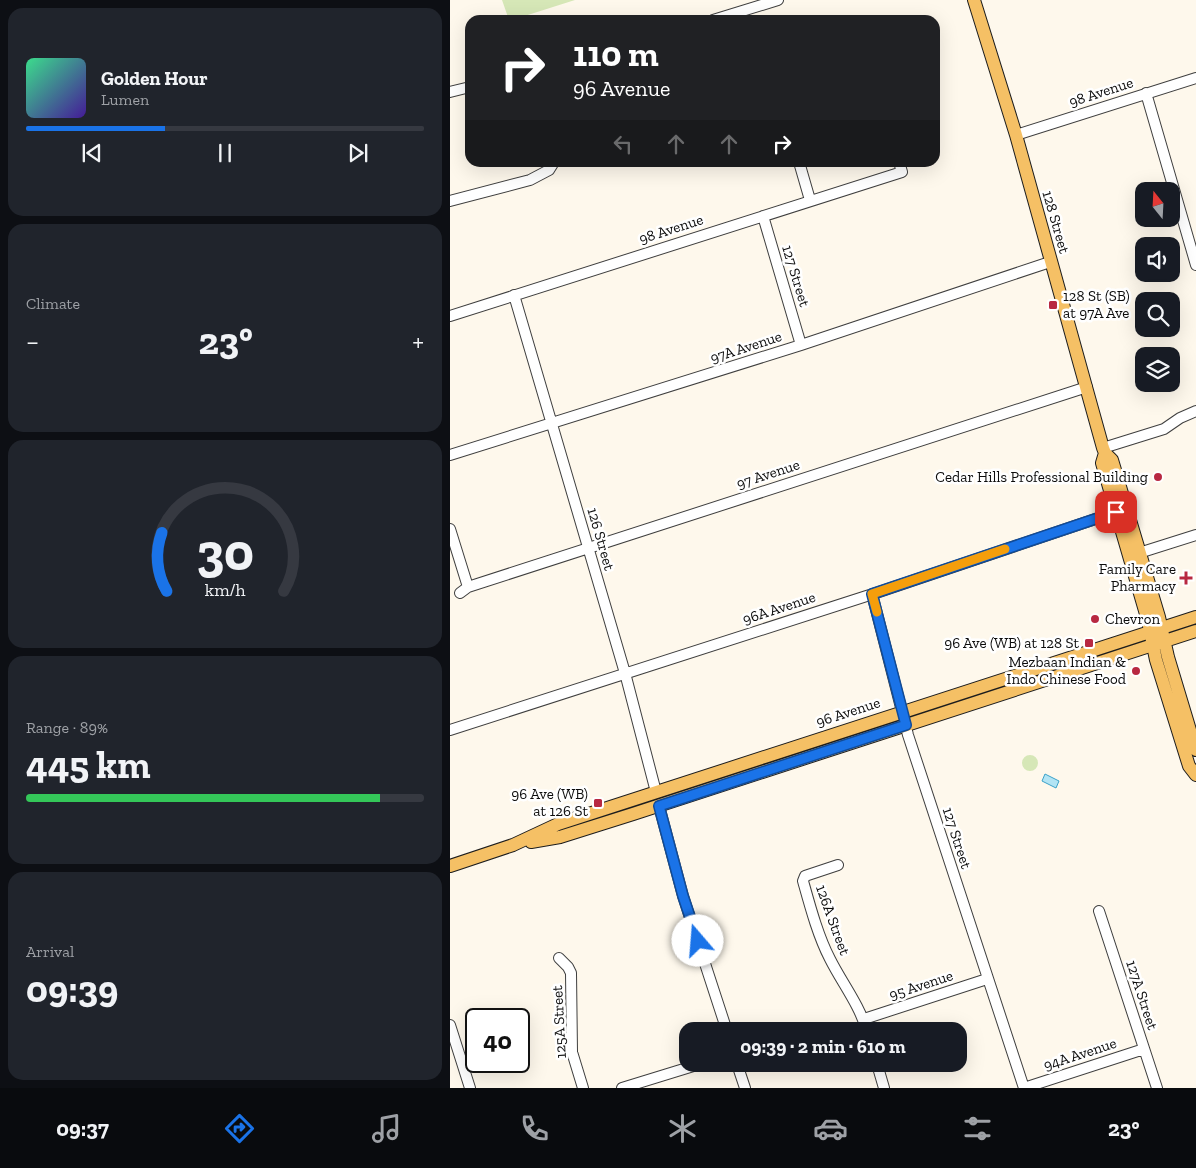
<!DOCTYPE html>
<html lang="en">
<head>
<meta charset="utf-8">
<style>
  :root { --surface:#171b24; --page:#20242c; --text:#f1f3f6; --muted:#9ea1a6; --line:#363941; --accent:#1a73e8 }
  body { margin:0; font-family:"Zilla Slab",serif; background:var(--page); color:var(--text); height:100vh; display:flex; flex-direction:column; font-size:19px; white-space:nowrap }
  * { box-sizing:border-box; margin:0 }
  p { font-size:16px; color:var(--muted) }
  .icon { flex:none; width:28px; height:28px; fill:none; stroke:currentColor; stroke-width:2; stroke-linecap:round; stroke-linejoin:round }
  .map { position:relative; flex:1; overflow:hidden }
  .side { display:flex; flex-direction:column; gap:8px; padding:8px; background:#0d0f14; width:450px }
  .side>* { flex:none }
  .guide { position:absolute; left:15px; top:15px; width:475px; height:152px; border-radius:15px; box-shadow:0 5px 20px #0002; background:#202124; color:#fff; overflow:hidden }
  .needle { width:32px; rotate:342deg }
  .controls { position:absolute; left:685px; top:182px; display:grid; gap:10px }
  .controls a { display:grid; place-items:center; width:45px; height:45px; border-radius:10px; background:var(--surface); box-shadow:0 5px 20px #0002; font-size:25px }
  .speed { position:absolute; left:15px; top:1008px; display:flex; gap:10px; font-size:25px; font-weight:700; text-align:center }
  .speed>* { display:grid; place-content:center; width:65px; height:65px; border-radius:50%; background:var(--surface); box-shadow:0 5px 20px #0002; line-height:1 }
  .speed .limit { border:2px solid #111; border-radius:8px; background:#fff; color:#111 }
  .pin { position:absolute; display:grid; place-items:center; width:42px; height:42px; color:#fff; margin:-21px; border-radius:10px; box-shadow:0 2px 8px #0006 }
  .me { position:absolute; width:55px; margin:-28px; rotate:342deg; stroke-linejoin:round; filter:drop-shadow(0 0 4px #0008) }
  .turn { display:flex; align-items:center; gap:18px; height:105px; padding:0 25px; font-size:22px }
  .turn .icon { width:65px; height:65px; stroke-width:2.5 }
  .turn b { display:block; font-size:35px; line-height:42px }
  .lanes { display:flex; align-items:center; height:48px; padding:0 25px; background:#0003; justify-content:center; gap:25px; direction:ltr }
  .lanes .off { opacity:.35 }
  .big { font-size:38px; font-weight:800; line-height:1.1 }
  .side .widget { flex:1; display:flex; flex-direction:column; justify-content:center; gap:8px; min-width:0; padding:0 18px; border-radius:15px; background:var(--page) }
  .side .dial { align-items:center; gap:0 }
  .dial svg { height:130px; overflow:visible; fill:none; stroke:var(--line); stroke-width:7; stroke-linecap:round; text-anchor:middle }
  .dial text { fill:var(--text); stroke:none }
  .song { display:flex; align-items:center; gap:15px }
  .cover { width:60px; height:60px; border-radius:8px; background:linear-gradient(135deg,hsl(150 70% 55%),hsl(260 70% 35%)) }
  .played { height:5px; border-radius:2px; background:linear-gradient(90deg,var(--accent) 35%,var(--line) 35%) }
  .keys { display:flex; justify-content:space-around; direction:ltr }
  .heat { display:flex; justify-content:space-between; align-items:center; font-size:28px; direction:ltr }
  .charge { height:8px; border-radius:4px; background:linear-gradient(90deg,#34c759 89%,var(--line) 0) }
  .trip { position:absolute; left:229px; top:1022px; width:288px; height:50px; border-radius:15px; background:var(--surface); box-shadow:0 5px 20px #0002; font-weight:800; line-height:50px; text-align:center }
  .dock { display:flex; height:80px; justify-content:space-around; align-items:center; background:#090b0e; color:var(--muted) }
  .dock .icon { width:35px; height:35px }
  .dock .on { color:var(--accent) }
  .dock b { font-size:22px; color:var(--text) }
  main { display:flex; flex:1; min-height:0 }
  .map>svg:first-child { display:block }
  .green { fill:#d6e7b7 }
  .water { fill:#b2e4f4; stroke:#3ba2c9 }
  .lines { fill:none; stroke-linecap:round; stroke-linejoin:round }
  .minor-casing { stroke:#3f3f3f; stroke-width:12 }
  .major-casing { stroke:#1d1d1d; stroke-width:14 }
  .minor { stroke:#fff; stroke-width:10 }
  .major { stroke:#f5c065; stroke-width:12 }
  .route-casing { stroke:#114b97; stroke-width:12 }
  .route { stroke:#1a73e8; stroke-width:9 }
  .slow { stroke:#f59e0b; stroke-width:9 }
  .poi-dot { fill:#b82841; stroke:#fff; stroke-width:2 }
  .labels { text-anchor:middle; stroke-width:5; stroke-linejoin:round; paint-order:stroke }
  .street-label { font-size:15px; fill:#0c0c0c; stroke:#fff }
  .poi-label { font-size:15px; fill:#0c0c0c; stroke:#fff; text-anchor:end }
</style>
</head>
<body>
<main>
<section class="side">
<div class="widget">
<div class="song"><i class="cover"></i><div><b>Golden Hour</b><p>Lumen</p></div></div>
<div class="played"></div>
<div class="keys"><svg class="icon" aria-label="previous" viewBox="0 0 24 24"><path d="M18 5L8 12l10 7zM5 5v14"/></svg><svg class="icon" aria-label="pause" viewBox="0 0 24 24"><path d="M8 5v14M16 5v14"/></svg><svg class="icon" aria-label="next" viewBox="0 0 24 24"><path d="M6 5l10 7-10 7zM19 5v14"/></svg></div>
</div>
<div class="widget"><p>Climate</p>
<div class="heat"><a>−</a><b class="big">23°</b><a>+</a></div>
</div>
<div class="widget dial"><svg viewBox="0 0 100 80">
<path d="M14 69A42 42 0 1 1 86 69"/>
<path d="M14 69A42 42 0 0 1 11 33" stroke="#1a73e8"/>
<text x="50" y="56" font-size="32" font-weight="700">30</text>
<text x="50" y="72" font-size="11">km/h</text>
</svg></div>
<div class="widget"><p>Range · 89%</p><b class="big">445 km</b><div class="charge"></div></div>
<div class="widget"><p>Arrival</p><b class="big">09:39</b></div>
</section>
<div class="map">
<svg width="746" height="1088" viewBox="0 0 746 1088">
  <rect width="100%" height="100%" fill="#fef8ec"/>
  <path class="green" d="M52,0H125L62,20H59Z
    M572 763a8 8 0 1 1 16 0a8 8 0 1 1-16 0Z"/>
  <path class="water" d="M595,774L609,781L606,788L592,781Z"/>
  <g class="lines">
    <defs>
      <path id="minor" d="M263,20L328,0
        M0,92L20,87
        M696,93L746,265
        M566,135L746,78
        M349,162L360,200
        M0,201L80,180L99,170L104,162
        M313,216L351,345
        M64,295L175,673L206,792
        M0,316L452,172L449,162
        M653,448L714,429L730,418L746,411
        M0,455L351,345L600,262
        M0,529L18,587
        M689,553L746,535
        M10,593L18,587L637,387
        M422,594L458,735L574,1088
        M0,730L429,592L666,512
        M209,806L233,896L277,1031
        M388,865L355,876L353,881C360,906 368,936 380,959C392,983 409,1004 417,1031
        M649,911L707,1088
        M109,958L118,967L121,973L122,1052L133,1088
        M414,1019L537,979
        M0,1025L20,1088
        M287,1064L295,1088
        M427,1064L434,1088
        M172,1088L250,1064
        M574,1088L694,1049"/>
      <path id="major" d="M524,0L566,135L653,448L655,453L662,460L709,617L718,657L746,750
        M655,453L652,463L698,621L706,660L739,766L746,775
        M81,842L110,837L183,814L746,631
        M0,866L63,845L108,824L746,617"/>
    </defs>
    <use href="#minor" class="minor-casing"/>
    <use href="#major" class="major-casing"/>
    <use href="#minor" class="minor"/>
    <use href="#major" class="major"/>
  </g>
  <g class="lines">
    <defs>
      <path id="route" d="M248,941L233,896L209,806L456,725L422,594L666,512"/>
    </defs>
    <use href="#route" class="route-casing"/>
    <use href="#route" class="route"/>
    <path class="slow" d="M427,612L422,594L555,549"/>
  </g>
  <g class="poi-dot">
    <rect x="598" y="300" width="10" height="10" rx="2.5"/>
    <circle cx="708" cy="477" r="5"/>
    <path d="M733.5 570.5h5v5h5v5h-5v5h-5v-5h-5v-5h5z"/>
    <circle cx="645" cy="619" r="5"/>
    <rect x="634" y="638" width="10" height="10" rx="2.5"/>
    <circle cx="686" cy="671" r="5"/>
    <rect x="143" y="798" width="10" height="10" rx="2.5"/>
  </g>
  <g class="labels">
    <g class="street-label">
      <text transform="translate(651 92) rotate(-18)" y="5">98 Avenue</text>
      <text transform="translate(606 222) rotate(74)" y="5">128 Street</text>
      <text transform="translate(221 229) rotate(-18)" y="5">98 Avenue</text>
      <text transform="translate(346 276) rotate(73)" y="5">127 Street</text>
      <text transform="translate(296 347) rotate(-18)" y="5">97A Avenue</text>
      <text transform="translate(318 474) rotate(-18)" y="5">97 Avenue</text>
      <text transform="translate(151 539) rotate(74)" y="5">126 Street</text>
      <text transform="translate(329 608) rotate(-18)" y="5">96A Avenue</text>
      <text transform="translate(398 712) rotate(-18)" y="5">96 Avenue</text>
      <text transform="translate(507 838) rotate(72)" y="5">127 Street</text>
      <text transform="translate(383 920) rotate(70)" y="5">126A Street</text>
      <text transform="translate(471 985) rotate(-18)" y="5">95 Avenue</text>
      <text transform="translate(692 995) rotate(72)" y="5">127A Street</text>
      <text transform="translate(109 1022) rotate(-93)" y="5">125A Street</text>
      <text transform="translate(630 1054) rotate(-18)" y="5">94A Avenue</text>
    </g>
    <g class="poi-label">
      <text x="613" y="301" text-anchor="start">128 St (SB)<tspan x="613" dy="17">at 97A Ave</tspan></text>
      <text x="698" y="482">Cedar Hills Professional Building</text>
      <text x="726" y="574">Family Care<tspan x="726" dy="17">Pharmacy</tspan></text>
      <text x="655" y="624" text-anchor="start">Chevron</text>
      <text x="629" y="648">96 Ave (WB) at 128 St</text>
      <text x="676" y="667">Mezbaan Indian &amp;<tspan x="676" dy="17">Indo Chinese Food</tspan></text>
      <text x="138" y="799">96 Ave (WB)<tspan x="138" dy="17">at 126 St</tspan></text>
    </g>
  </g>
</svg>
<div class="controls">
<a><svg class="needle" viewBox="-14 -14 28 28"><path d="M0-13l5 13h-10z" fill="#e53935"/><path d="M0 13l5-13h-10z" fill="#9ea1a6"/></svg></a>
<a><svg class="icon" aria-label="sound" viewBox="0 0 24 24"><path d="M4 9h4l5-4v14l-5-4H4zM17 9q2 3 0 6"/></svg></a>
<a><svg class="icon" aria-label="search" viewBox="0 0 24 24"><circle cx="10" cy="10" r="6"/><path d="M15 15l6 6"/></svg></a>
<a><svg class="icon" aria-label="layers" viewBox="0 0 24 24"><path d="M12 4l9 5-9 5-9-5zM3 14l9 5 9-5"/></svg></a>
</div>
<div class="speed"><div class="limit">40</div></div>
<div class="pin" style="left:666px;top:512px;background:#d93025"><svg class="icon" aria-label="arrive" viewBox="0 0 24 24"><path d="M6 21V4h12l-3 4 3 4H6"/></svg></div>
<svg class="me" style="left:248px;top:941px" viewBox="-20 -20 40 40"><circle r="19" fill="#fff"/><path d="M0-13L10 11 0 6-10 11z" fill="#1a73e8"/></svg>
<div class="trip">09:39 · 2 min · 610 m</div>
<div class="guide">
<div class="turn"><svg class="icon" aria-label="right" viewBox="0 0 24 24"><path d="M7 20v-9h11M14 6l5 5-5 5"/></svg><div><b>110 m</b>96 Avenue</div></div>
<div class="lanes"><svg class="icon off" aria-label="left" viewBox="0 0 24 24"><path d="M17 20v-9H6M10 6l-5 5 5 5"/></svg><svg class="icon off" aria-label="ahead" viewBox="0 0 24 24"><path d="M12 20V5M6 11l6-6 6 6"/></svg><svg class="icon off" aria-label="ahead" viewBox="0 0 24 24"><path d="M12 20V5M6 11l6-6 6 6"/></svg><svg class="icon" aria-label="right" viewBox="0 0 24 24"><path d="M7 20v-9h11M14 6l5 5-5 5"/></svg></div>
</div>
</div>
</main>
<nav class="dock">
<b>09:37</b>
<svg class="icon on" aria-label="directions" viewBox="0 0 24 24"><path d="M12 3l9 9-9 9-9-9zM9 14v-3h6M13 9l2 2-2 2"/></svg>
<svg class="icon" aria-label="music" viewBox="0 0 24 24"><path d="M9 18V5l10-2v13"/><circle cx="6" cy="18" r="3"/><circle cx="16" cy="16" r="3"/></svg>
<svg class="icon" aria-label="phone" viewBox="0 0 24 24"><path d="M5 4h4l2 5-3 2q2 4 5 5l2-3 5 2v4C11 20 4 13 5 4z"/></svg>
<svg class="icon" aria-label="climate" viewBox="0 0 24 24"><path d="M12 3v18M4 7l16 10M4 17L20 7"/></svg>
<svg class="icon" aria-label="car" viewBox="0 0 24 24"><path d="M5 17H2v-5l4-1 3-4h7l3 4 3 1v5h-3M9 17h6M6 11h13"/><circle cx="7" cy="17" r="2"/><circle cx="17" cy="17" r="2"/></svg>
<svg class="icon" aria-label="filters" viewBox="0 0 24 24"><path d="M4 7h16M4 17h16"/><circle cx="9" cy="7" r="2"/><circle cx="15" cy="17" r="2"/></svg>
<b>23°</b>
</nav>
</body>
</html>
